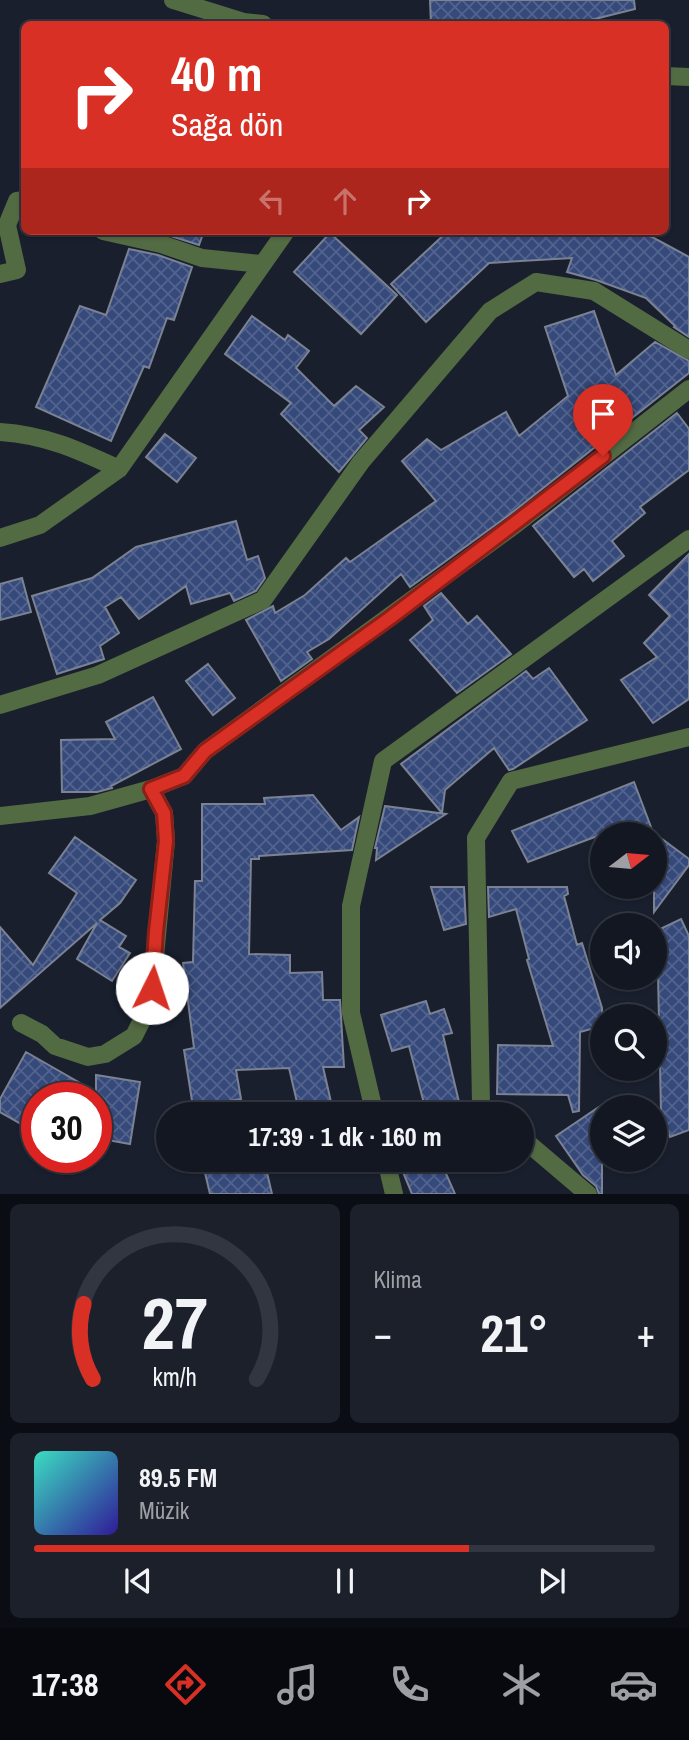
<!DOCTYPE html>
<html lang="tr">
<head>
<meta charset="utf-8">
<style>
  :root { --surface:#131722; --page:#1c202a; --text:#f1f3f6; --muted:#9d9fa5; --line:#323640; --accent:#d93025 }
  body { margin:0; font-family:"Archivo Narrow",sans-serif; background:var(--page); color:var(--text); height:100vh; display:flex; flex-direction:column; font-size:26px; white-space:nowrap }
  * { box-sizing:border-box; margin:0 }
  p { font-size:23px; color:var(--muted) }
  .icon { flex:none; width:38px; height:38px; fill:none; stroke:currentColor; stroke-width:2; stroke-linecap:round; stroke-linejoin:round }
  .map { position:relative; height:1194px; overflow:hidden }
  .sheet { display:flex; flex-direction:column; gap:10px; padding:10px; background:#0a0d13; flex:1 }
  .sheet>* { flex:none }
  .hud { position:absolute; left:21px; top:21px; width:648px; height:214px; border-radius:10px; box-shadow:0 2px 5px #0004,0 0 0 2px var(--line); background:#d93025; color:#fff; overflow:hidden }
  .needle { width:46px; rotate:74deg }
  .tools { position:absolute; left:590px; top:822px; display:grid; gap:14px }
  .tools a { display:grid; place-items:center; width:77px; height:77px; border-radius:50%; background:var(--surface); box-shadow:0 2px 5px #0004,0 0 0 2px var(--line); font-size:35px }
  .speed { position:absolute; left:21px; top:1082px; display:flex; gap:14px; font-size:35px; font-weight:700; text-align:center }
  .speed>* { display:grid; place-content:center; width:91px; height:91px; border-radius:50%; background:var(--surface); box-shadow:0 2px 5px #0004,0 0 0 2px var(--line); line-height:1 }
  .speed .limit { border:10px solid #d22; background:#fff; color:#111 }
  .pin { position:absolute; display:grid; place-items:center; width:60px; height:60px; color:#fff; margin:-72px -30px; border-radius:50% 50% 50% 0; rotate:-45deg; box-shadow:0 0 7px #0007 }
  .pin .icon { rotate:45deg }
  .me { position:absolute; width:77px; margin:-38px; rotate:4deg; stroke-linejoin:round; filter:drop-shadow(0 0 5px #0008) }
  .turn { display:flex; align-items:center; gap:24px; height:147px; padding:0 35px; font-size:32px }
  .turn .icon { width:91px; height:91px; stroke-width:2.5 }
  .turn b { display:block; font-size:49px; line-height:60px }
  .lanes { display:flex; align-items:center; height:66px; padding:0 35px; background:#0003; justify-content:center; gap:35px; direction:ltr }
  .lanes .off { opacity:.35 }
  .big { font-size:52px; font-weight:700; line-height:1.1 }
  .sheet .widget { flex:1; display:flex; flex-direction:column; justify-content:center; gap:10px; min-width:0; padding:0 24px; border-radius:10px; background:var(--page) }
  .sheet .dial { align-items:center; gap:0 }
  .dial svg { height:182px; overflow:visible; fill:none; stroke:var(--line); stroke-width:7; stroke-linecap:round; text-anchor:middle }
  .dial text { fill:var(--text); stroke:none }
  .song { display:flex; align-items:center; gap:21px }
  .cover { width:84px; height:84px; border-radius:10px; background:linear-gradient(135deg,hsl(170 70% 55%),hsl(250 70% 35%)) }
  .played { height:7px; border-radius:4px; background:linear-gradient(90deg,var(--accent) 70%,var(--line) 70%) }
  .keys { display:flex; justify-content:space-around; direction:ltr }
  .heat { display:flex; justify-content:space-between; align-items:center; font-size:38px; direction:ltr }
  .sheet .tiles { flex:1; display:grid; gap:10px; grid-template-columns:1fr 1fr }
  .widget:last-child { grid-column:span 2 }
  .trip { position:absolute; left:156px; top:1102px; width:378px; height:70px; border-radius:35px; background:var(--surface); box-shadow:0 2px 5px #0004,0 0 0 2px var(--line); font-weight:700; line-height:70px; text-align:center }
  .tabs { display:flex; height:112px; justify-content:space-around; align-items:center; background:#08090e; color:var(--muted) }
  .tabs .icon { width:49px; height:49px }
  .tabs .current { color:var(--accent) }
  .tabs b { font-size:32px; color:var(--text) }
  .map>svg:first-child { display:block }
  .building { fill:url(#building-cross-hatch); stroke:#7a8293; stroke-width:2 }
  .lines { fill:none; stroke-linecap:round; stroke-linejoin:round }
  .minor { stroke:#536b43; stroke-width:18 }
  .route-casing { stroke:#8d1f18; stroke-width:18 }
  .route { stroke:#d93025; stroke-width:12 }
</style>
</head>
<body>
<div class="map">
<svg width="689" height="1194" viewBox="0 0 689 1194">
  <defs>
    <pattern id="building-cross-hatch" width="8" height="8" patternUnits="userSpaceOnUse" patternTransform="scale(1.75)"><rect width="8" height="8" fill="#36497b"/><path d="M0 0l8 8M0 8l8-8" fill="none" stroke="#52638e"/></pattern>
  </defs>
  <rect width="100%" height="100%" fill="#191f2d"/>
  <path class="building" d="M430,0H634L635,9L575,24H431Z
    M155,231H204L199,245Z
    M448,231H461L464,234L507,231H635L652,237L689,257V337L674,327L675,326L646,298L596,280L567,272L572,258L489,263L426,322L391,284Z
    M330,233L397,295L361,334L294,272Z
    M129,249L158,255L192,267L174,320L167,318L149,368L144,366L111,441L36,407L80,306L106,315Z
    M594,311L616,375L655,342L689,361V373L509,515L410,587L401,574L329,639L307,652L312,659L281,681L246,620L273,606L275,613L305,595L346,558L350,562L436,501L402,461L427,439L441,450L506,412L519,436L568,396L545,327Z
    M252,316L285,340L288,335L309,351L296,368L334,406L356,386L384,407L359,430L367,438L339,472L281,414L291,403L225,354Z
    M677,413L689,429V470L640,507L645,513L612,541L624,556L593,581L584,569L574,577L533,526Z
    M165,434L196,458L177,482L146,457Z
    M236,521L247,560L258,556L265,578L256,591L234,601L230,593L191,604L186,586L139,619L121,597L105,607L119,633L100,646L104,659L57,674L32,596L92,578L136,547Z
    M689,554V699L653,723L621,680L657,657L644,643L670,616L649,595Z
    M22,578L31,612L0,620V584Z
    M441,593L468,624L477,616L511,654L457,693L410,640L433,620L424,606Z
    M208,664L235,698L213,715L186,681Z
    M549,668L587,720L513,769L509,770L494,748L445,790L442,813L401,764L526,671L533,679Z
    M153,697L181,749L111,786L112,788L97,792H62L61,740L115,739L106,722Z
    M634,782L654,835H600L528,862L512,831Z
    M313,795L341,830L359,817L352,850L259,856V859H251L249,954L290,955V973L322,972L323,1000H340L344,1067H323L334,1115H300L289,1068L236,1070L241,1099L193,1107L184,1050L194,1048L183,963L193,962L195,881H202V804H265L264,798Z
    M385,806L446,814L376,860L377,848H375Z
    M654,833L689,859V865L654,912Z
    M75,837L136,880L120,903L100,920L126,936L119,947L130,953L112,981L77,959L97,923L0,1008V927L33,965L77,893L49,873Z
    M431,887H464L466,924L444,930Z
    M488,887H567L568,894L564,896L577,945L582,943L602,1008V1026L580,1032L579,1111L573,1112L568,1095L497,1094L498,1045L553,1046L527,960L529,959L516,909L489,917Z
    M681,919L689,936V1130L670,1137L661,1111L658,975L654,977V932Z
    M426,1001L430,1014L444,1009L452,1033L443,1035L459,1102L426,1111L409,1046L392,1051L381,1015Z
    M26,1052L96,1092V1075L140,1082L130,1144L96,1138V1097H37V1133L0,1112V1099Z
    M602,1105V1194H599L596,1186L583,1175L556,1136Z
    M202,1160H264L272,1194H210Z
    M398,1160H440L455,1194H412Z"/>
  <g class="lines">
    <path class="minor" d="M173,0L244,22L263,24
      M665,76L689,77
      M103,231L161,244L202,258L261,264
      M0,274L17,270L7,225L17,201L24,200
      M0,432C46,435 78,450 119,469
      M0,538L40,525L119,469L286,231
      M0,705L98,675L263,600L361,462L490,311L536,282L594,291L689,350
      M0,816L90,806L151,789L184,776L205,751L516,524L689,389
      M21,1023L42,1034L55,1046L88,1057L105,1054L134,1036L145,1014L152,988L166,841L164,813L151,789
      M375,1115L351,1013V906L383,761L689,539
      M494,1115L481,1104L476,838L511,781L689,737
      M522,1138L588,1194
      M386,1160L394,1194"/>
  </g>
  <g class="lines">
    <defs>
      <path id="route" d="M152,988L156,932L166,841L164,813L151,789L184,776L205,751L390,618L603,456"/>
    </defs>
    <use href="#route" class="route-casing"/>
    <use href="#route" class="route"/>
  </g>
</svg>
<div class="tools">
<a><svg class="needle" viewBox="-14 -14 28 28"><path d="M0-13l5 13h-10z" fill="#e53935"/><path d="M0 13l5-13h-10z" fill="#9d9fa5"/></svg></a>
<a><svg class="icon" aria-label="sound" viewBox="0 0 24 24"><path d="M4 9h4l5-4v14l-5-4H4zM17 9q2 3 0 6"/></svg></a>
<a><svg class="icon" aria-label="search" viewBox="0 0 24 24"><circle cx="10" cy="10" r="6"/><path d="M15 15l6 6"/></svg></a>
<a><svg class="icon" aria-label="layers" viewBox="0 0 24 24"><path d="M12 4l9 5-9 5-9-5zM3 14l9 5 9-5"/></svg></a>
</div>
<div class="speed"><div class="limit">30</div></div>
<div class="pin" style="left:603px;top:456px;background:#d93025"><svg class="icon" aria-label="arrive" viewBox="0 0 24 24"><path d="M6 21V4h12l-3 4 3 4H6"/></svg></div>
<svg class="me" style="left:152px;top:988px" viewBox="-20 -20 40 40"><circle r="19" fill="#fff"/><path d="M0-13L10 11 0 6-10 11z" fill="#d93025"/></svg>
<div class="trip">17:39 · 1 dk · 160 m</div>
<div class="hud">
<div class="turn"><svg class="icon" aria-label="right" viewBox="0 0 24 24"><path d="M7 20v-9h11M14 6l5 5-5 5"/></svg><div><b>40 m</b>Sağa dön</div></div>
<div class="lanes"><svg class="icon off" aria-label="left" viewBox="0 0 24 24"><path d="M17 20v-9H6M10 6l-5 5 5 5"/></svg><svg class="icon off" aria-label="ahead" viewBox="0 0 24 24"><path d="M12 20V5M6 11l6-6 6 6"/></svg><svg class="icon" aria-label="right" viewBox="0 0 24 24"><path d="M7 20v-9h11M14 6l5 5-5 5"/></svg></div>
</div>
</div>
<section class="sheet">
<div class="tiles">
<div class="widget dial"><svg viewBox="0 0 100 80">
<path d="M14 69A42 42 0 1 1 86 69"/>
<path d="M14 69A42 42 0 0 1 10 36" stroke="#d93025"/>
<text x="50" y="56" font-size="32" font-weight="700">27</text>
<text x="50" y="72" font-size="11">km/h</text>
</svg></div>
<div class="widget"><p>Klima</p>
<div class="heat"><a>−</a><b class="big">21°</b><a>+</a></div>
</div>
<div class="widget">
<div class="song"><i class="cover"></i><div><b>89.5 FM</b><p>Müzik</p></div></div>
<div class="played"></div>
<div class="keys"><svg class="icon" aria-label="previous" viewBox="0 0 24 24"><path d="M18 5L8 12l10 7zM5 5v14"/></svg><svg class="icon" aria-label="pause" viewBox="0 0 24 24"><path d="M8 5v14M16 5v14"/></svg><svg class="icon" aria-label="next" viewBox="0 0 24 24"><path d="M6 5l10 7-10 7zM19 5v14"/></svg></div>
</div>
</div>
</section>
<nav class="tabs">
<b>17:38</b>
<svg class="icon current" aria-label="directions" viewBox="0 0 24 24"><path d="M12 3l9 9-9 9-9-9zM9 14v-3h6M13 9l2 2-2 2"/></svg>
<svg class="icon" aria-label="music" viewBox="0 0 24 24"><path d="M9 18V5l10-2v13"/><circle cx="6" cy="18" r="3"/><circle cx="16" cy="16" r="3"/></svg>
<svg class="icon" aria-label="phone" viewBox="0 0 24 24"><path d="M5 4h4l2 5-3 2q2 4 5 5l2-3 5 2v4C11 20 4 13 5 4z"/></svg>
<svg class="icon" aria-label="climate" viewBox="0 0 24 24"><path d="M12 3v18M4 7l16 10M4 17L20 7"/></svg>
<svg class="icon" aria-label="car" viewBox="0 0 24 24"><path d="M5 17H2v-5l4-1 3-4h7l3 4 3 1v5h-3M9 17h6M6 11h13"/><circle cx="7" cy="17" r="2"/><circle cx="17" cy="17" r="2"/></svg>
</nav>
</body>
</html>
